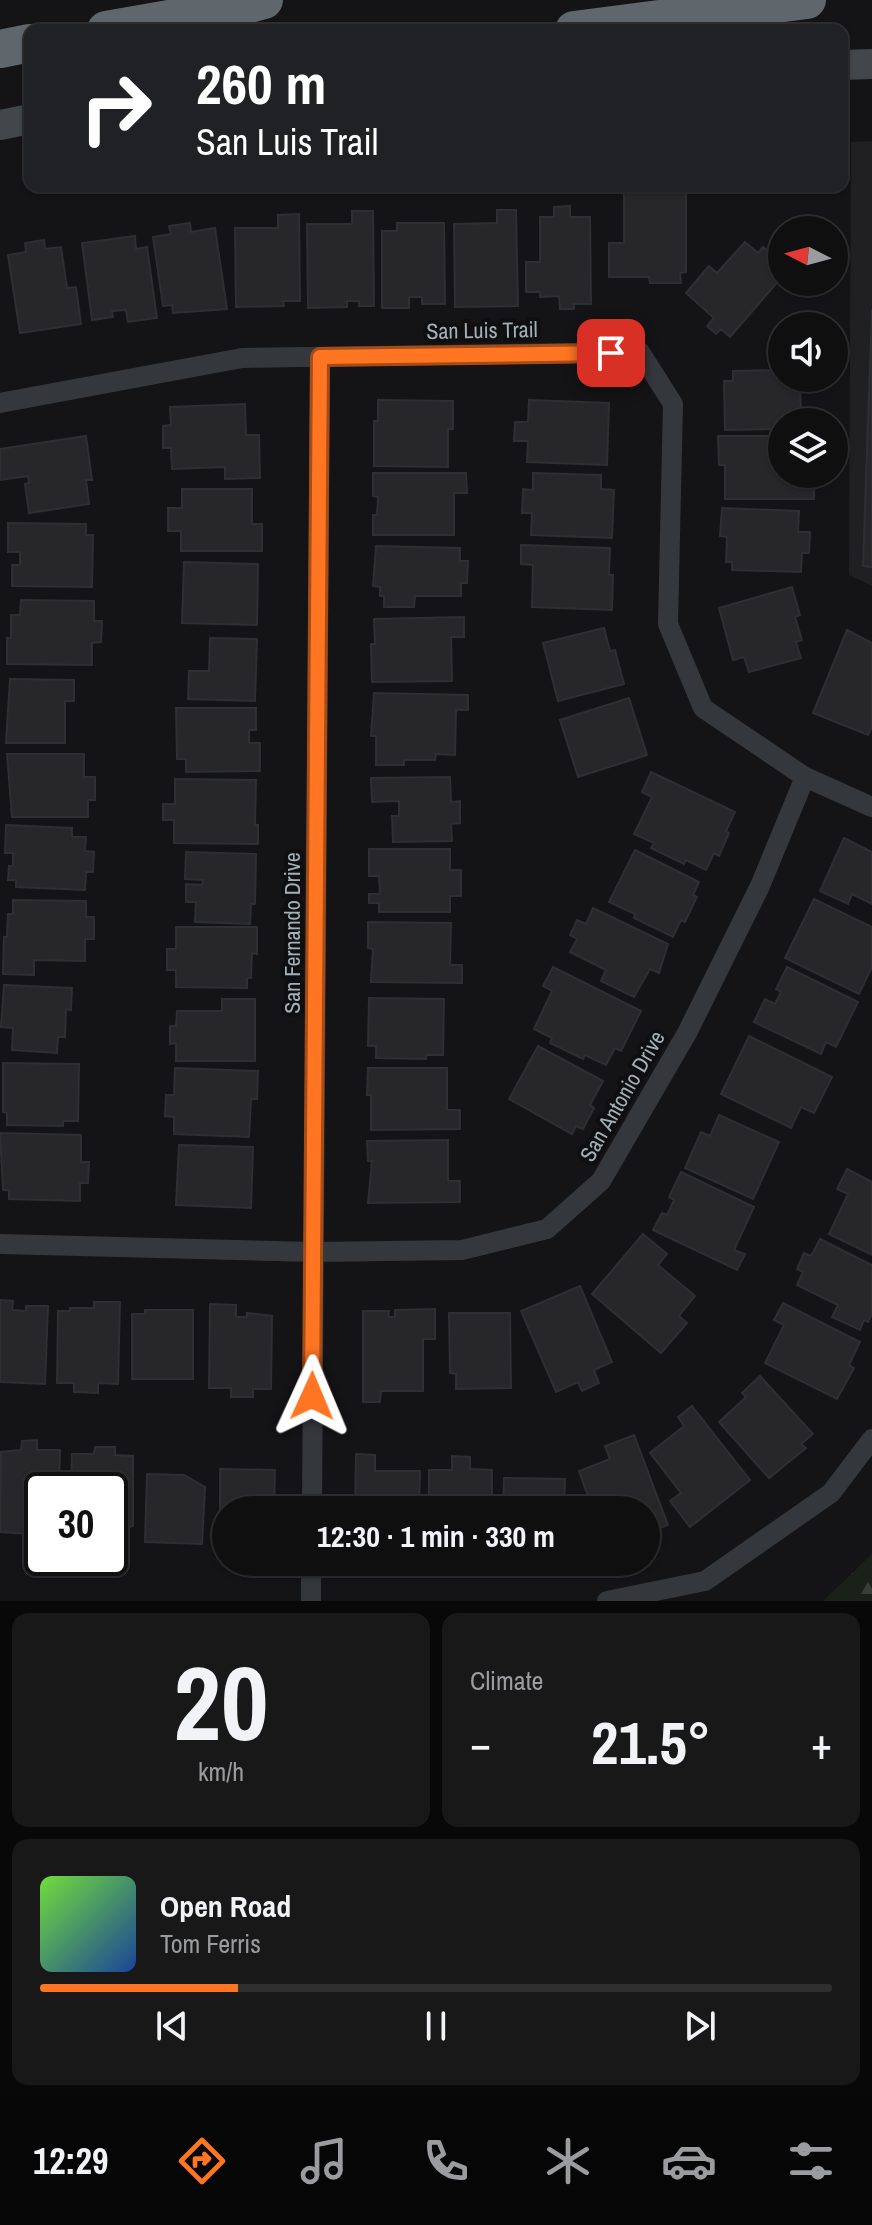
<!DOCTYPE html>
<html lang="en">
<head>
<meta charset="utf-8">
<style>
  :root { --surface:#0f0f10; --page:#181819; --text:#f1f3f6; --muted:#9b9c9f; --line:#2f2f30; --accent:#ff7522 }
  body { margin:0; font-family:"Archivo Narrow",sans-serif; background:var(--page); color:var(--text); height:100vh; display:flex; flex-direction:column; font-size:30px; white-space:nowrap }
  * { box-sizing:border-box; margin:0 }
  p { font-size:26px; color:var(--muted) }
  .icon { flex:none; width:44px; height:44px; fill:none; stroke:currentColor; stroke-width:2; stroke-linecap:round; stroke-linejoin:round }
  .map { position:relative; height:1601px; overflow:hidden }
  .panel { display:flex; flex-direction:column; gap:12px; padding:12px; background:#080809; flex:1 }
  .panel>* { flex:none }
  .top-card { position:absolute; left:24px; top:24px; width:824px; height:168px; border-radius:16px; box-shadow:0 2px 6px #0004,0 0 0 2px var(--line); background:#202124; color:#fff; overflow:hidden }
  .needle { width:52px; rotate:276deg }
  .fabs { position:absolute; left:768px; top:216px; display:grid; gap:16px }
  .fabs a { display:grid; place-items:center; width:80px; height:80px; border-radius:50%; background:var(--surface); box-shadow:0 2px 6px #0004,0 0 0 2px var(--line); font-size:40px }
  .speed { position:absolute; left:24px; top:1472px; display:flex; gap:16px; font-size:40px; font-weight:700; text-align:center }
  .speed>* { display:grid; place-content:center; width:104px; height:104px; border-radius:50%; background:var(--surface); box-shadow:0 2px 6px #0004,0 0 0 2px var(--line); line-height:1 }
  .speed .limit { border:4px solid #111; border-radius:12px; background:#fff; color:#111 }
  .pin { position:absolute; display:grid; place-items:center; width:68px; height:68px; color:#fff; margin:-34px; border-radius:16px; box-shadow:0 4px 12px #0006 }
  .me { position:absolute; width:88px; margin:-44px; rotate:1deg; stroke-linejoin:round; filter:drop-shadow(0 0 6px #0008) }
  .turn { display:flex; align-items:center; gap:28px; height:168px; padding:0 40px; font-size:36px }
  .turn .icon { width:104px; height:104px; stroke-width:2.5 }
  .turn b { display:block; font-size:56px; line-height:68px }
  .big { font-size:60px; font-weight:800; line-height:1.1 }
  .panel .card { flex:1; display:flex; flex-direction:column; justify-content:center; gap:12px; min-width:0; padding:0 28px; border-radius:16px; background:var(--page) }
  .panel .dial { align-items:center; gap:0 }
  .dial b { font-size:104px; line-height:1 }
  .song { display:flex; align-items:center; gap:24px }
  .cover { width:96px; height:96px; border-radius:12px; background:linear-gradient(135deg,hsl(100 70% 55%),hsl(220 70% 35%)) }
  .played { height:8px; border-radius:4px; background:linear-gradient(90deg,var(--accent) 25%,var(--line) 25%) }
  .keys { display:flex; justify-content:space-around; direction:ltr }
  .heat { display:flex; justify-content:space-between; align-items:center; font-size:44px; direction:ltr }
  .panel .tiles { flex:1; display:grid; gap:12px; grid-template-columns:1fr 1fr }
  .card:last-child { grid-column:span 2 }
  .trip { position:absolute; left:212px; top:1496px; width:448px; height:80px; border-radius:40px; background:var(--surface); box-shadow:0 2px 6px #0004,0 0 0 2px var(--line); font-weight:800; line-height:80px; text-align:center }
  .tabs { display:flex; height:128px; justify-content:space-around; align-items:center; background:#060606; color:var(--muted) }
  .tabs .icon { width:56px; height:56px }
  .tabs .active { color:var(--accent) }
  .tabs b { font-size:36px; color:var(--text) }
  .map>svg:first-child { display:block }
  .built { fill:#202023 }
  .forest { fill:url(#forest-firs) }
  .building { fill:#27272a; stroke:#2d2f32; stroke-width:2 }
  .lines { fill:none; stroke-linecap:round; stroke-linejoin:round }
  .minor { stroke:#34373b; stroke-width:20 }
  .secondary { stroke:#42474b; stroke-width:30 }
  .motorway { stroke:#60676c; stroke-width:38 }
  .route-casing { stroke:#a64c16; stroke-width:20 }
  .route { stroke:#ff7522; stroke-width:14 }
  .labels { text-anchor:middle; stroke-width:8; stroke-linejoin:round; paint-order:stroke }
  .street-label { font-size:22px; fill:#a4b0b7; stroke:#0f0f11 }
</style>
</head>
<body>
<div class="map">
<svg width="872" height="1601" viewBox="0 0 872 1601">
  <defs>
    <pattern id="forest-firs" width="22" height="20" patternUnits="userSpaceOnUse" patternTransform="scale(2)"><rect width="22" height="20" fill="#1a2119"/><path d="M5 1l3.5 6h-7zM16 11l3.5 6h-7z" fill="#383f38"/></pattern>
  </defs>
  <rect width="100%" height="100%" fill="#141416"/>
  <path class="built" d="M872,141V586L849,575L851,142Z"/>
  <path class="forest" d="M872,1554V1601H823Z"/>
  <path class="building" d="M665,186H686V272L680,273L681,283H650L649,277H609V243H624V192H665Z
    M570,206V217H590L591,304H574V309H560L559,296L540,297V292H526V262H540V217H554V207Z
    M497,210H516L518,306L455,307L454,224L497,223Z
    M352,211H373L374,306H359V301H347V307L308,308L307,224H352Z
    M299,214L300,301H283L284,306L236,307L235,228H278V215Z
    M190,223L191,232L215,228L227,309L173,313L172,305L163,306L153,237L171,234L169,226Z
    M397,223H444L445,304H422V297H409V308H382V231H397Z
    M135,236L136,249L147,247L157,318L128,322L126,310L112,311L113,317L92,320L82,243Z
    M44,240L45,249L61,247L67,288L76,287L81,324L20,333L8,255L26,252L25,243Z
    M745,242L758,253L763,247L776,258L773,261L782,269V277L730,337L721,329L716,334L707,326L714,318L686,293L709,266L717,273Z
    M872,310V567L863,566Z
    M782,370V378H800L801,422H782V429L725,430L724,381H733V371Z
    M378,400L453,401V429H448V467L374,466V421H378Z
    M529,400L609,403L607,465L527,462L528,441H514L515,422H528Z
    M245,404L246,435H259L260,478L225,479V467L172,469L171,448H163V426L171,425L170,407Z
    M86,436L92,480H86L89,504L29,513L25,484L29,483L28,476L0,480V449Z
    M718,436H782V474H802V479H814V499H725V465H719Z
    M373,473H466L467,493H454V535H373V515H377L378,497L373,496Z
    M533,473L601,475V489L614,490L612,538L531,535L532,513H522L523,489L533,490Z
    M182,489H252V524H262V551H181V531H168V508H182Z
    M722,508L799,511L798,532H810L809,553H802L801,572L732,570V562H726L727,537L720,536Z
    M8,523L86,524V535H93L92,587L12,586V565H20V552H8Z
    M521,545L610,548L609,575H613L612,610L532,607L533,565L521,564Z
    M376,546L460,548V561H468L467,583H461V596H415L414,607H384V596H380V587L373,586Z
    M184,562L258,564L257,625L182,623Z
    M792,587L800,615L795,617L802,640L796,642L801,658L749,672L744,657L733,660L719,608Z
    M21,600L94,601V621H102L101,642L92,643V665L7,664V638H11V615H20Z
    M464,617V637H451L452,681L372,682L371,644H375L374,619Z
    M604,628L610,651L615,650L624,684L558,701L543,643Z
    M847,630L872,643V727L868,735L813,713Z
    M210,638L257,639L255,701L188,699L189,671H209Z
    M10,679L74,680V701H65V743H6Z
    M374,693L468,695V710H456L455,755L436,754L435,760H404V765H376V736H371Z
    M629,698L647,755L578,777L560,720Z
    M176,708H256V730H249V743H260V771L186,772V759H177Z
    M7,754H84V777H95V800H88V817H12Z
    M651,772L735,812L726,831L729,833L719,856L714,853L706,870L686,860L684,864L651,848L654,843L634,834L652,797L642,792Z
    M450,777L451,802L460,801V823L451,824L452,841L393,842L392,816H399V801L372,802L371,778Z
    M175,779L256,780L255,825H258V844L174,843V820H163V804H175Z
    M6,825L72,828V837H86L85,851L94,852L93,872H86L85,890L16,887V880H8L9,866H13V853H5Z
    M844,838L872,852V904L852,894L848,904L820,891Z
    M369,849H450V870H461V896H450V912H379V903H369V894H380L379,876H369Z
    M635,850L699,882L693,895L697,897L685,922L681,920L673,937L634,918L635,914L609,902Z
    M186,852L256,854L255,904H251L250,924L195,922L196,902H186V884L202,885L203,880L185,879Z
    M814,899L872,927V967L859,994L785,958Z
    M13,900L86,901V917H94V939H85V961L34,960V975L3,974L4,937H7L8,914H13Z
    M593,908L668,944L659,973L650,969L634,997L601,981L606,970L570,952L577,939L570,935L577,920L586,924Z
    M368,922L451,923L450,965H462V983L371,982L373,949L368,948Z
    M176,927H257V954L252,953L251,978H247V988L176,987V970H167V949H176Z
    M553,967L641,1011L621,1051L615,1048L606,1065L585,1055L583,1059L550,1043L552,1038L534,1029L552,991L543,986Z
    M787,967L858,1002L836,1047L826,1042L821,1054L754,1022L765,999L775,1004L781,992L776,989Z
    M4,985L72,988L71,1010L66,1009L65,1037H58L57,1053L12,1050L13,1028L1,1027Z
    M369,998L444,999L443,1055H426V1059L376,1058V1046H368Z
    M222,999H255V1061H176V1043L170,1044V1026H176L177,1011H222Z
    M749,1036L832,1077L814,1113L801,1107L791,1128L721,1094Z
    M538,1046L603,1081L590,1105L594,1108L583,1129L576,1126L572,1134L509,1099Z
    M3,1063L79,1064L78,1121H63V1126L7,1125V1113L3,1112Z
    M175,1068L258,1071L257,1099H251L249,1137L174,1134V1117L165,1116L166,1095H174Z
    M368,1068H447V1110H460V1129L371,1130V1095H367Z
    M719,1115L779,1142L753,1199L685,1168L701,1132L710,1136Z
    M0,1133L81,1135V1162H89L88,1183H80V1201L9,1199V1190H3Z
    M448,1140V1181H460V1202L368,1203L372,1161H368L367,1141Z
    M179,1145L253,1147L251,1208L176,1205Z
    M847,1169L872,1182V1255L829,1234L848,1194L837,1189Z
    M681,1172L754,1207L734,1250L745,1254L737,1270L653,1230L662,1213L667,1215L674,1200L669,1197Z
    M643,1234L667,1254L658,1265L695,1296L679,1316L687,1323L661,1353L592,1294Z
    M820,1239L872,1265V1314L868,1322L864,1320L860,1330L832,1317L838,1305L797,1285L803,1272L797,1269L804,1253L811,1256Z
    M580,1286L612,1362L594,1370L599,1383L582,1391L578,1382L556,1392L521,1311Z
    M0,1300L13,1301L12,1310L26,1311V1306H48L45,1384L0,1382Z
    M94,1302H120L118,1384L98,1383V1393L74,1392V1383H57L58,1311H70V1308H94Z
    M783,1303L860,1342L849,1365L854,1368L837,1399L765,1363L784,1325L774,1320Z
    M210,1304L236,1305V1317H247V1313L272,1316L271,1389H253V1397H231V1388H209Z
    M435,1309V1339H423V1391H381L380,1402H363V1311H389L388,1317H395V1310Z
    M145,1310H193V1379H132V1314H145Z
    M449,1313H510L511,1388L456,1389V1374L450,1373Z
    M760,1376L813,1434L801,1444L806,1448L769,1478L719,1422L746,1397L742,1393Z
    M692,1406L750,1480L690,1527L670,1501L681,1493L650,1453L684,1426L678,1417Z
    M634,1435L668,1525L646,1533V1510H593L579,1471L610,1459L605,1446Z
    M37,1440V1450H60L59,1490H42V1535L0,1532L1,1452L21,1450L22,1441Z
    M95,1447H115V1455L133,1456V1526L122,1529L120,1534L110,1535V1490H71L72,1454H94Z
    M356,1454L375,1455V1471H420L419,1510H355Z
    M452,1456L470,1457V1469L492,1470V1510H429V1470H452Z
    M220,1469L275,1470L274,1510H226V1542L220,1541Z
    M147,1474L184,1475L205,1487L202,1544L145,1542Z
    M504,1478L565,1479L564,1510H503Z"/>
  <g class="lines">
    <path class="minor" d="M0,403L242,358L640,352L673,404L668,624L703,708L805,777L872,807
      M0,1244L314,1252L462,1250L547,1229L601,1181L687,1033L760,886L805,777
      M312,1510L320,357
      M311,1601V1562
      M607,1601L705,1581L831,1493L872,1439"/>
    <path class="secondary" d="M842,65L872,64
      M0,125L30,119"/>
    <path class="motorway" d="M106,30L243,6L264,0
      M574,30L807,0
      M0,49L30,43"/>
  </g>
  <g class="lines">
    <defs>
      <path id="route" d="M312,1396L320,357L611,353"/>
    </defs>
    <use href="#route" class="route-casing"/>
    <use href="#route" class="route"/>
  </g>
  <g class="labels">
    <g class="street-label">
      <text transform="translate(482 330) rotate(-1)" y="8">San Luis Trail</text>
      <text transform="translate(292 933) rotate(-90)" y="8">San Fernando Drive</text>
      <text transform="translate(622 1096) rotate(-60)" y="8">San Antonio Drive</text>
    </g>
  </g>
</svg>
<div class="fabs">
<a><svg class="needle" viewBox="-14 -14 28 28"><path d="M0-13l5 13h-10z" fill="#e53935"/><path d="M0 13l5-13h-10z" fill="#9b9c9f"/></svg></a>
<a><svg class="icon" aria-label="sound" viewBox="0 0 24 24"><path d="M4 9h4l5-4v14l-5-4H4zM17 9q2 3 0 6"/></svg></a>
<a><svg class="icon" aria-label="layers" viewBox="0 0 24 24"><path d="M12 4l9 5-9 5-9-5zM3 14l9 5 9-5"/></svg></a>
</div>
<div class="speed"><div class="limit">30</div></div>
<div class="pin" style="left:611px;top:353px;background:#d93025"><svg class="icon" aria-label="arrive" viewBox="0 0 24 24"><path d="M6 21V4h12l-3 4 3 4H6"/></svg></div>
<svg class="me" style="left:312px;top:1396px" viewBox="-20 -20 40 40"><path d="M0-17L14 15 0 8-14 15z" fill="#ff7522" stroke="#fff" stroke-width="4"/></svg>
<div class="trip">12:30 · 1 min · 330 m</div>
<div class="top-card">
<div class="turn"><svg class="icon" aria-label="right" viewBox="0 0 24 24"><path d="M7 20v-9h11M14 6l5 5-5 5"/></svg><div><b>260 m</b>San Luis Trail</div></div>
</div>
</div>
<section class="panel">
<div class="tiles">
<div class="card dial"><b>20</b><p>km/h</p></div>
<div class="card"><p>Climate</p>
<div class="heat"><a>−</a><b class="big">21.5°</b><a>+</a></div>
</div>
<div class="card">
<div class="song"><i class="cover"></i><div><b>Open Road</b><p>Tom Ferris</p></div></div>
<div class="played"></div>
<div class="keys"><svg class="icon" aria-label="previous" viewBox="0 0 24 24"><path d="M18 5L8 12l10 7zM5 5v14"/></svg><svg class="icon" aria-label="pause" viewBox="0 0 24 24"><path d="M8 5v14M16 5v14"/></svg><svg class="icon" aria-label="next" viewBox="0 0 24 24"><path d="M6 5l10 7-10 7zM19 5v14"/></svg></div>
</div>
</div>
</section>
<nav class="tabs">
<b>12:29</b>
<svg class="icon active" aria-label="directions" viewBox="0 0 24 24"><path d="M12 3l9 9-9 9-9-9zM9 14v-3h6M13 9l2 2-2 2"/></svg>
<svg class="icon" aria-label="music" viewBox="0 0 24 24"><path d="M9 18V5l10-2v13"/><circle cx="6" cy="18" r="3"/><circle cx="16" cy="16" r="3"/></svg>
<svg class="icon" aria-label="phone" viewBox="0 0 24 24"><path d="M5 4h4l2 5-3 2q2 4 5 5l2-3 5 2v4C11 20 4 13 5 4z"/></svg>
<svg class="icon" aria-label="climate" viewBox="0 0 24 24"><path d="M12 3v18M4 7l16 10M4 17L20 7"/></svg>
<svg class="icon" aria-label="car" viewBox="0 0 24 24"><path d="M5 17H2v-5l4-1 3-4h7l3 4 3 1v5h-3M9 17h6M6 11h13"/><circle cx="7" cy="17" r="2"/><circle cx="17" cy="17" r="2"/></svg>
<svg class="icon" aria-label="filters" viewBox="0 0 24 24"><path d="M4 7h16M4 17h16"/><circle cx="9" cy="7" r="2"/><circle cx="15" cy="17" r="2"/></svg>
</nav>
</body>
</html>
